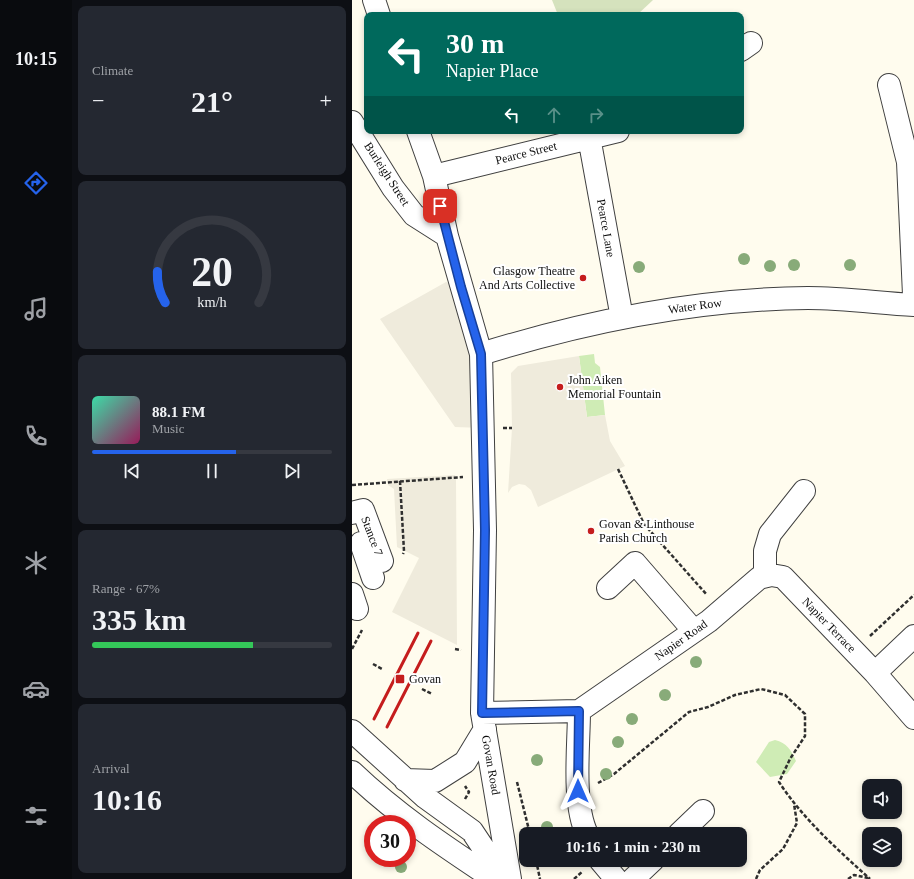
<!DOCTYPE html>
<html lang="en">
<head>
<meta charset="utf-8">
<style>
  :root { --surface:#171b24; --page:#242831; --text:#f1f3f6; --muted:#9ea1a6; --line:#363941; --accent:#2563eb }
  body { margin:0; font-family:Georgia,serif; background:var(--page); color:var(--text); height:100vh; display:flex; flex-direction:column; font-size:15px; white-space:nowrap }
  * { box-sizing:border-box; margin:0 }
  p { font-size:13px; color:var(--muted) }
  .icon { flex:none; width:22px; height:22px; fill:none; stroke:currentColor; stroke-width:2; stroke-linecap:round; stroke-linejoin:round }
  .map { position:relative; flex:1; overflow:hidden }
  .details { display:flex; flex-direction:column; gap:6px; padding:6px; background:#0d0f14; width:280px }
  .details>* { flex:none }
  .top-card { position:absolute; left:12px; top:12px; width:380px; height:122px; border-radius:8px; box-shadow:0 2px 6px #0003; background:#00695c; color:#fff; overflow:hidden }
  .controls { position:absolute; left:510px; top:779px; display:grid; gap:8px }
  .controls a { display:grid; place-items:center; width:40px; height:40px; border-radius:8px; background:var(--surface); box-shadow:0 2px 6px #0003; font-size:20px }
  .speed { position:absolute; left:12px; top:815px; display:flex; gap:8px; font-size:20px; font-weight:700; text-align:center }
  .speed>* { display:grid; place-content:center; width:52px; height:52px; border-radius:50%; background:var(--surface); box-shadow:0 2px 6px #0003; line-height:1 }
  .speed .limit { border:6px solid #d22; background:#fff; color:#111 }
  .pin { position:absolute; display:grid; place-items:center; width:34px; height:34px; color:#fff; margin:-17px; border-radius:8px; box-shadow:0 2px 6px #0006 }
  .me { position:absolute; width:44px; margin:-22px; rotate:0deg; stroke-linejoin:round; filter:drop-shadow(0 0 3px #0008) }
  .turn { display:flex; align-items:center; gap:14px; height:84px; padding:0 16px; font-size:18px }
  .turn .icon { width:52px; height:52px; stroke-width:2.5 }
  .turn b { display:block; font-size:28px; line-height:34px }
  .lanes { display:flex; align-items:center; height:38px; padding:0 16px; background:#0003; justify-content:center; gap:20px; direction:ltr }
  .lanes .off { opacity:.35 }
  .big { font-size:30px; font-weight:800; line-height:1.1 }
  .details .tile { flex:1; display:flex; flex-direction:column; justify-content:center; gap:6px; min-width:0; padding:0 14px; border-radius:8px; background:var(--page) }
  .details .dial { align-items:center; gap:0 }
  .dial svg { height:104px; overflow:visible; fill:none; stroke:var(--line); stroke-width:7; stroke-linecap:round; text-anchor:middle }
  .dial text { fill:var(--text); stroke:none }
  .song { display:flex; align-items:center; gap:12px }
  .cover { width:48px; height:48px; border-radius:6px; background:linear-gradient(135deg,hsl(160 70% 55%),hsl(330 70% 35%)) }
  .played { height:4px; border-radius:2px; background:linear-gradient(90deg,var(--accent) 60%,var(--line) 60%) }
  .keys { display:flex; justify-content:space-around; direction:ltr }
  .heat { display:flex; justify-content:space-between; align-items:center; font-size:22px; direction:ltr }
  .charge { height:6px; border-radius:3px; background:linear-gradient(90deg,#34c759 67%,var(--line) 0) }
  .trip { position:absolute; left:167px; top:827px; width:228px; height:40px; border-radius:8px; background:var(--surface); box-shadow:0 2px 6px #0003; font-weight:800; line-height:40px; text-align:center }
  main { display:flex; flex:1; min-height:0 }
  .tabs { display:flex; flex-direction:column; width:72px; justify-content:space-around; align-items:center; background:#090b0e; color:var(--muted) }
  .tabs .icon { width:28px; height:28px }
  .tabs .current { color:var(--accent) }
  .tabs b { font-size:18px; color:var(--text) }
  .map>svg:first-child { display:block }
  .green { fill:#cfecb5 }
  .cemetery { fill:#d5e2bd }
  .plaza { fill:#efebdc }
  .lines { fill:none; stroke-linecap:round; stroke-linejoin:round }
  .minor-casing { stroke:#404040; stroke-width:24 }
  .path { stroke:#2f2f2f; stroke-width:2.5; stroke-dasharray:4 2; stroke-linecap:butt }
  .minor { stroke:#fff; stroke-width:22 }
  .rail { stroke:#c51d1d; stroke-width:3 }
  .tree { fill:#88ab79 }
  .route-casing { stroke:#184099; stroke-width:10 }
  .route { stroke:#2563eb; stroke-width:7 }
  .poi-dot { fill:#c51d1d; stroke:#fff; stroke-width:1.5 }
  .labels { text-anchor:middle; stroke-width:4; stroke-linejoin:round; paint-order:stroke }
  .street-label { font-size:12px; fill:#0d0d0d; stroke:#fff }
  .poi-label { font-size:12px; fill:#0d0d0d; stroke:#fff; text-anchor:start }
</style>
</head>
<body>
<main>
<nav class="tabs">
<b>10:15</b>
<svg class="icon current" aria-label="directions" viewBox="0 0 24 24"><path d="M12 3l9 9-9 9-9-9zM9 14v-3h6M13 9l2 2-2 2"/></svg>
<svg class="icon" aria-label="music" viewBox="0 0 24 24"><path d="M9 18V5l10-2v13"/><circle cx="6" cy="18" r="3"/><circle cx="16" cy="16" r="3"/></svg>
<svg class="icon" aria-label="phone" viewBox="0 0 24 24"><path d="M5 4h4l2 5-3 2q2 4 5 5l2-3 5 2v4C11 20 4 13 5 4z"/></svg>
<svg class="icon" aria-label="climate" viewBox="0 0 24 24"><path d="M12 3v18M4 7l16 10M4 17L20 7"/></svg>
<svg class="icon" aria-label="car" viewBox="0 0 24 24"><path d="M5 17H2v-5l4-1 3-4h7l3 4 3 1v5h-3M9 17h6M6 11h13"/><circle cx="7" cy="17" r="2"/><circle cx="17" cy="17" r="2"/></svg>
<svg class="icon" aria-label="filters" viewBox="0 0 24 24"><path d="M4 7h16M4 17h16"/><circle cx="9" cy="7" r="2"/><circle cx="15" cy="17" r="2"/></svg>
</nav>
<section class="details">
<div class="tile"><p>Climate</p>
<div class="heat"><a>−</a><b class="big">21°</b><a>+</a></div>
</div>
<div class="tile dial"><svg viewBox="0 0 100 80">
<path d="M14 69A42 42 0 1 1 86 69"/>
<path d="M14 69A42 42 0 0 1 8 45" stroke="#2563eb"/>
<text x="50" y="56" font-size="32" font-weight="700">20</text>
<text x="50" y="72" font-size="11">km/h</text>
</svg></div>
<div class="tile">
<div class="song"><i class="cover"></i><div><b>88.1 FM</b><p>Music</p></div></div>
<div class="played"></div>
<div class="keys"><svg class="icon" aria-label="previous" viewBox="0 0 24 24"><path d="M18 5L8 12l10 7zM5 5v14"/></svg><svg class="icon" aria-label="pause" viewBox="0 0 24 24"><path d="M8 5v14M16 5v14"/></svg><svg class="icon" aria-label="next" viewBox="0 0 24 24"><path d="M6 5l10 7-10 7zM19 5v14"/></svg></div>
</div>
<div class="tile"><p>Range · 67%</p><b class="big">335 km</b><div class="charge"></div></div>
<div class="tile"><p>Arrival</p><b class="big">10:16</b></div>
</section>
<div class="map">
<svg width="562" height="879" viewBox="0 0 562 879">
  <rect width="100%" height="100%" fill="#fffcee"/>
  <path class="green" d="M242,354L243,363L248,367L253,415L235,417L227,356Z
    M423,740C435,743 439,750 444,761L435,774L418,777L404,762L417,742Z"/>
  <path class="cemetery" d="M200,0H301L285,15H206Z"/>
  <path class="plaza" d="M94,282L109,287L131,428L103,427L28,319Z
    M227,356L235,417L253,415L258,441L273,466L186,507L179,490L173,485L167,484L160,487L156,493L160,428L159,373L166,366Z
    M103,475L104,478L105,645L40,612L67,558L45,547L42,489L36,485L35,479Z"/>
  <g class="lines">
    <defs>
      <path id="minor" d="M22,0L27,15
        M389,50L399,43
        M537,85L556,162L562,295
        M0,122L41,188L62,215L95,236
        M66,131L82,176L95,236L129,354L133,530L130,713L158,879
        M237,137L270,318
        M82,176L266,131
        M129,354C235,321 346,299 456,298C491,298 527,303 562,305
        M0,513L11,510L30,561
        M9,543L21,578
        M413,576V551L418,534L452,491
        M256,588L283,563L342,631
        M0,594L5,609
        M523,673L562,636
        M227,711L357,621L407,578L419,575L431,577L523,673L562,718
        M130,713L227,711C227,745 220,803 235,834
        M0,731L73,797L120,831L152,879
        M0,772C44,814 92,846 142,879
        M53,780L83,781L113,762L133,729
        M327,834L351,811
        M248,860L264,879
        M281,879L301,860"/>
    </defs>
    <use href="#minor" class="minor-casing"/>
    <path class="path" d="M151,428H160
      M266,469L292,524L355,595
      M48,481L52,551L51,554
      M0,485L111,477
      M518,636L562,595
      M0,649L10,630
      M103,649L109,650
      M21,664L30,669
      M70,689L80,694
      M165,782L178,834
      M246,783L262,774L337,712L356,707L383,695L409,689L433,695L453,714V736L438,759L427,782C451,819 485,849 518,879
      M113,799L117,792L113,786
      M184,860L188,879
      M222,879L231,871
      M404,879L408,870L431,849L445,823L442,804
      M496,879L502,875L516,878"/>
    <use href="#minor" class="minor"/>
    <path class="rail" d="M22,719L66,633
      M35,727L79,641"/>
  </g>
  <g class="tree">
    <circle cx="392" cy="259" r="6"/>
    <circle cx="442" cy="265" r="6"/>
    <circle cx="498" cy="265" r="6"/>
    <circle cx="418" cy="266" r="6"/>
    <circle cx="287" cy="267" r="6"/>
    <circle cx="344" cy="662" r="6"/>
    <circle cx="313" cy="695" r="6"/>
    <circle cx="280" cy="719" r="6"/>
    <circle cx="266" cy="742" r="6"/>
    <circle cx="185" cy="760" r="6"/>
    <circle cx="254" cy="774" r="6"/>
    <circle cx="195" cy="827" r="6"/>
    <circle cx="49" cy="867" r="6"/>
  </g>
  <g class="lines">
    <defs>
      <path id="route" d="M88,206L109,287L129,354L133,530L130,713L227,711L226,791"/>
    </defs>
    <use href="#route" class="route-casing"/>
    <use href="#route" class="route"/>
  </g>
  <g class="poi-dot">
    <circle cx="231" cy="278" r="4"/>
    <circle cx="208" cy="387" r="4"/>
    <circle cx="239" cy="531" r="4"/>
    <rect x="43" y="674" width="10" height="10" rx="2"/>
  </g>
  <g class="labels">
    <g class="street-label">
      <text transform="translate(174 153) rotate(-14)" y="4">Pearce Street</text>
      <text transform="translate(35 174) rotate(57)" y="4">Burleigh Street</text>
      <text transform="translate(254 228) rotate(80)" y="4">Pearce Lane</text>
      <text transform="translate(343 306) rotate(-8)" y="4">Water Row</text>
      <text transform="translate(20 536) rotate(69)" y="4">Stance 7</text>
      <text transform="translate(477 625) rotate(46)" y="4">Napier Terrace</text>
      <text transform="translate(329 640) rotate(-35)" y="4">Napier Road</text>
      <text transform="translate(139 765) rotate(80)" y="4">Govan Road</text>
    </g>
    <g class="poi-label">
      <text x="223" y="275" text-anchor="end">Glasgow Theatre<tspan x="223" dy="14">And Arts Collective</tspan></text>
      <text x="216" y="384">John Aiken<tspan x="216" dy="14">Memorial Fountain</tspan></text>
      <text x="247" y="528">Govan &amp; Linthouse<tspan x="247" dy="14">Parish Church</tspan></text>
      <text x="57" y="683">Govan</text>
    </g>
  </g>
</svg>
<div class="controls">
<a><svg class="icon" aria-label="sound" viewBox="0 0 24 24"><path d="M4 9h4l5-4v14l-5-4H4zM17 9q2 3 0 6"/></svg></a>
<a><svg class="icon" aria-label="layers" viewBox="0 0 24 24"><path d="M12 4l9 5-9 5-9-5zM3 14l9 5 9-5"/></svg></a>
</div>
<div class="speed"><div class="limit">30</div></div>
<div class="pin" style="left:88px;top:206px;background:#d93025"><svg class="icon" aria-label="arrive" viewBox="0 0 24 24"><path d="M6 21V4h12l-3 4 3 4H6"/></svg></div>
<svg class="me" style="left:226px;top:791px" viewBox="-20 -20 40 40"><path d="M0-17L14 15 0 8-14 15z" fill="#2563eb" stroke="#fff" stroke-width="4"/></svg>
<div class="trip">10:16 · 1 min · 230 m</div>
<div class="top-card">
<div class="turn"><svg class="icon" aria-label="left" viewBox="0 0 24 24"><path d="M17 20v-9H6M10 6l-5 5 5 5"/></svg><div><b>30 m</b>Napier Place</div></div>
<div class="lanes"><svg class="icon" aria-label="left" viewBox="0 0 24 24"><path d="M17 20v-9H6M10 6l-5 5 5 5"/></svg><svg class="icon off" aria-label="ahead" viewBox="0 0 24 24"><path d="M12 20V5M6 11l6-6 6 6"/></svg><svg class="icon off" aria-label="right" viewBox="0 0 24 24"><path d="M7 20v-9h11M14 6l5 5-5 5"/></svg></div>
</div>
</div>
</main>
</body>
</html>
